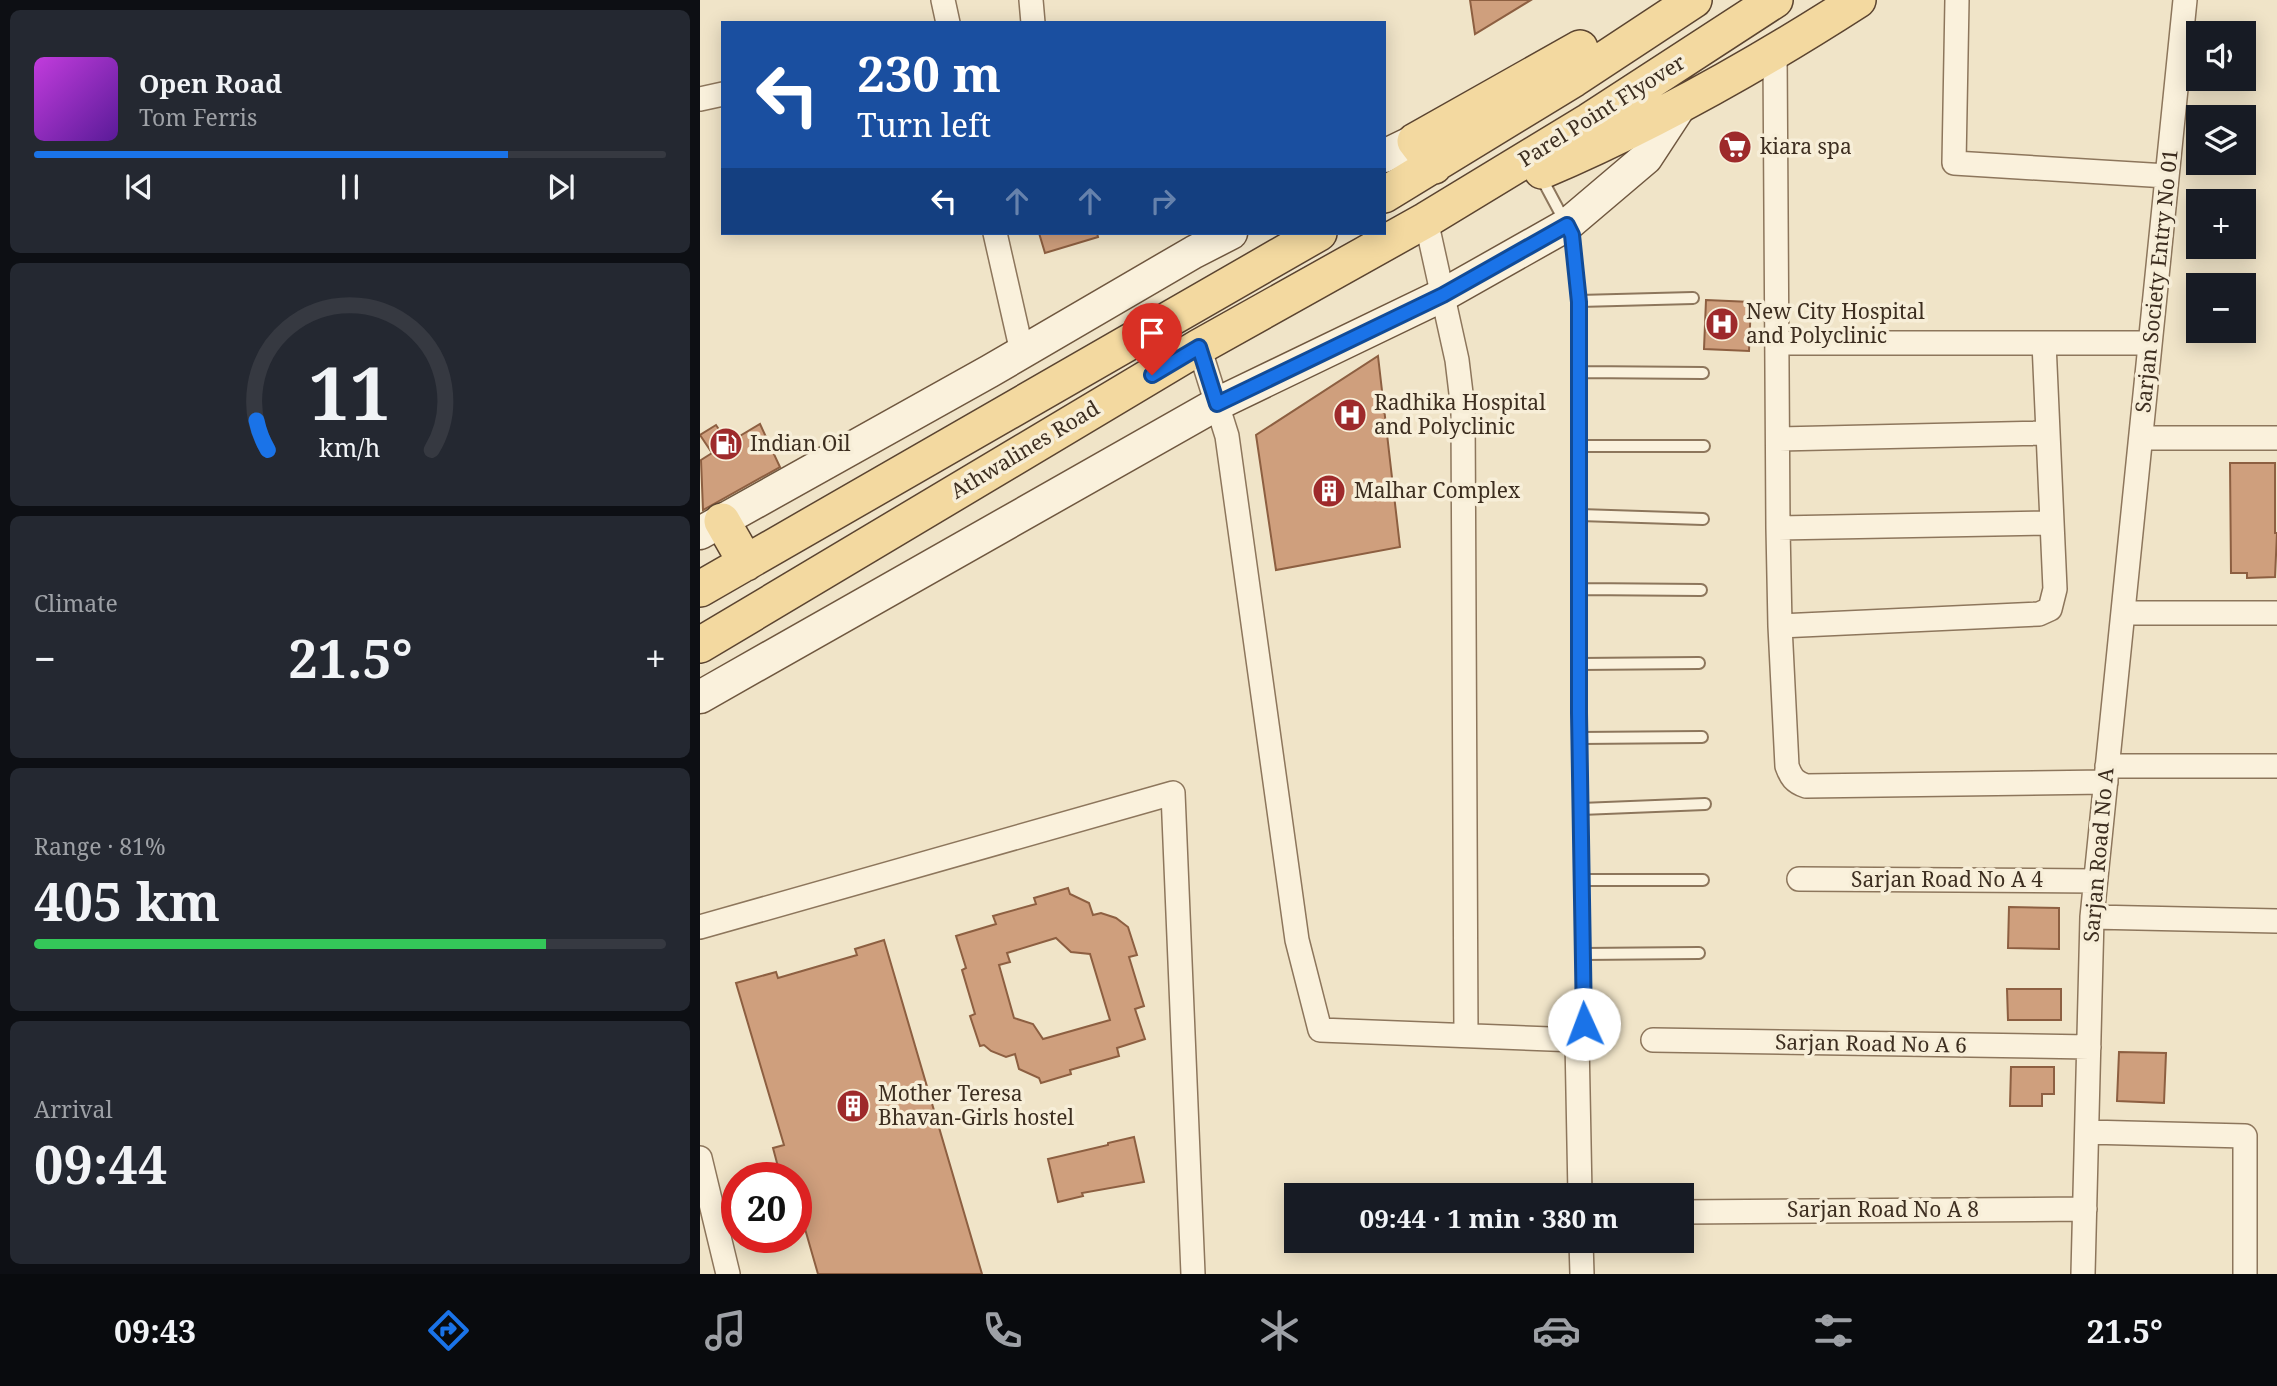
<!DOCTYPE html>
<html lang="en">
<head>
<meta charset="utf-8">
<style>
  :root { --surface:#171b24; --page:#242831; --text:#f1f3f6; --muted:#9ea1a6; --line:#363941; --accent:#1a73e8 }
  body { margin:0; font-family:"Noto Serif",serif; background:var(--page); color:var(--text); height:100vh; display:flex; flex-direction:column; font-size:26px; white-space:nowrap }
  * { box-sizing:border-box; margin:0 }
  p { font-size:23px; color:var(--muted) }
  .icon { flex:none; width:38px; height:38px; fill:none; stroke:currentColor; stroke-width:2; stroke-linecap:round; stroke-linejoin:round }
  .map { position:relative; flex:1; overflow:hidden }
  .sheet { display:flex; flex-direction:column; gap:10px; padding:10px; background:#0d0f14; width:700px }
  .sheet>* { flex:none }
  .banner { position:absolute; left:21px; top:21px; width:665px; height:214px; border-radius:0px; box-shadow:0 4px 18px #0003; background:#1a4fa0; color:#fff; overflow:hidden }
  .controls { position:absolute; left:1486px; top:21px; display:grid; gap:14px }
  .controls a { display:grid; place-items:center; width:70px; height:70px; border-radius:0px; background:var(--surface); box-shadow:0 4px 18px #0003; font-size:35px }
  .speed { position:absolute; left:21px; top:1162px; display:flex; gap:14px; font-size:35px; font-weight:700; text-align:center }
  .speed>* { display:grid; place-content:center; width:91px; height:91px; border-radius:50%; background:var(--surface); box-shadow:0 4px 18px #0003; line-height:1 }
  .speed .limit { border:10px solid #d22; background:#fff; color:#111 }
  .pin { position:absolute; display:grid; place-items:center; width:60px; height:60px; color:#fff; margin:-72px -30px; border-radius:50% 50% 50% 0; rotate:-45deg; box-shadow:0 0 7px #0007 }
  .pin .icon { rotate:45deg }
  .me { position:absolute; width:77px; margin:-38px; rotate:358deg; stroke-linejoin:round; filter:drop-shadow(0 0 5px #0008) }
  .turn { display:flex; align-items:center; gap:24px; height:147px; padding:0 21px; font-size:32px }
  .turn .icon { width:91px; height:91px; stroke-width:2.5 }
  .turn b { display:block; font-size:49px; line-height:60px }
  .lanes { display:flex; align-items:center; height:66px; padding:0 21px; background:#0003; justify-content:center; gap:35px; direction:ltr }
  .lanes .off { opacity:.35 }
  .big { font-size:52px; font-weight:700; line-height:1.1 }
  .sheet .card { flex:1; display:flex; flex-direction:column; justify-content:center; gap:10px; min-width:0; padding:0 24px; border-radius:10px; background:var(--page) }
  .sheet .dial { align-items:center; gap:0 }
  .dial svg { height:182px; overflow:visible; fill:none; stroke:var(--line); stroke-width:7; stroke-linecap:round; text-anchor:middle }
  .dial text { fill:var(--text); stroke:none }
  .song { display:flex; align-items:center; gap:21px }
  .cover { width:84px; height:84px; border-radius:10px; background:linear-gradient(135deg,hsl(290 70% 55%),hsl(270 70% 35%)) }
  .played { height:7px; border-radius:4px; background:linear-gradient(90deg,var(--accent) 75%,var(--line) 75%) }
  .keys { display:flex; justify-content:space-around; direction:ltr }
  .heat { display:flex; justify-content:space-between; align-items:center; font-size:38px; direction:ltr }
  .charge { height:10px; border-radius:5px; background:linear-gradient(90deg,#34c759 81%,var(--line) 0) }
  .trip { position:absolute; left:584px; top:1183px; width:410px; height:70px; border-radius:0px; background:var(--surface); box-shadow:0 4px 18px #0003; font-weight:700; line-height:70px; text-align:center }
  .dock { display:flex; height:112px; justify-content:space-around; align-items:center; background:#090b0e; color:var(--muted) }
  .dock .icon { width:49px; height:49px }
  .dock .on { color:var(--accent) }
  .dock b { font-size:32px; color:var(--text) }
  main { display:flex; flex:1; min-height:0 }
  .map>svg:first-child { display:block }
  .building { fill:#cf9f7d; stroke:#8d5f41; stroke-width:2; fill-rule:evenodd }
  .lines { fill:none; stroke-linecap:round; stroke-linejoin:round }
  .lane-casing { stroke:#8d765c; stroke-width:14 }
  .street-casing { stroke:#8d765c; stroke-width:26 }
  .secondary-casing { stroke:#6f573f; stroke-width:35 }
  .primary-casing { stroke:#5b4430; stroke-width:38 }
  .lane { stroke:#faf1dc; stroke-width:10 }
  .street { stroke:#faf1dc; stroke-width:23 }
  .secondary { stroke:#faf1dc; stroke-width:32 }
  .primary { stroke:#f3d9a0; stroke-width:35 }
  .route-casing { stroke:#114b97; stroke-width:18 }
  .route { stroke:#1a73e8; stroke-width:12 }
  .labels { text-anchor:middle; stroke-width:7; stroke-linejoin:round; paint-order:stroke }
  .street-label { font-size:21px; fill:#3d2e20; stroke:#f7eed8 }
  .poi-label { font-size:21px; fill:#3d2e20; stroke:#f7eed8; text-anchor:start }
</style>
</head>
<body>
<main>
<section class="sheet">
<div class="card">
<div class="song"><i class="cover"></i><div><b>Open Road</b><p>Tom Ferris</p></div></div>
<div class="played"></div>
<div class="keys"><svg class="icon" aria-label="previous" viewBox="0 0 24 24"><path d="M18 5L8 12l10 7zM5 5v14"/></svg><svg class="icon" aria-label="pause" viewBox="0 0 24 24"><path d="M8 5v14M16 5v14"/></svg><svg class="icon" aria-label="next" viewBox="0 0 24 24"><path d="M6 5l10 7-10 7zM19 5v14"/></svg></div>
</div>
<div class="card dial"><svg viewBox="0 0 100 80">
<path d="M14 69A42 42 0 1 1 86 69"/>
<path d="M14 69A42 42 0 0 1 9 56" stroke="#1a73e8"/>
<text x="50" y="56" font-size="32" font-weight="700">11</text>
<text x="50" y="72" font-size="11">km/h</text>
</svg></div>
<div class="card"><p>Climate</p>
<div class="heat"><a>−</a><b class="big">21.5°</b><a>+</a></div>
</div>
<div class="card"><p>Range · 81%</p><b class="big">405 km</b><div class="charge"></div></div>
<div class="card"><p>Arrival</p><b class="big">09:44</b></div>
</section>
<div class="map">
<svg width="1577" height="1274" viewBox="0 0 1577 1274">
  <rect width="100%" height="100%" fill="#f0e4c8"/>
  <path class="building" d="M770,0H831L775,34Z
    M339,233H397L398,237L345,253Z
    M1006,300L1051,302L1049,351L1004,349Z
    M678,356L700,547L576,570L556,435Z
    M60,424L80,467L3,510L1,460L12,453L0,435L16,425L28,443Z
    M1530,463H1575V533H1577L1575,577L1547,578V573H1531Z
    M368,888L370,894L389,903L393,915L401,913L416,918L428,927L437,955L429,957L444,1006L435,1009L445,1039L417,1048L419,1056L370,1070L371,1074L341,1083L339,1078L319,1069L315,1054L306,1057L291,1051L284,1045L280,1046L270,1016L275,1014L262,970L266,968L256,936L296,924L293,916L336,904L334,898ZM356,938L371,952L390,954L410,1020L343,1039L333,1024L314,1018L299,965L310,962L307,953Z
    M1309,907L1359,908V949L1308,948Z
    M184,940L282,1274H118L101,1215L96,1217V1178H81L73,1148L84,1145L36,983L76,972L78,978L157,955L155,949Z
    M1307,989H1361V1020H1308Z
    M1419,1052L1466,1053L1464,1103L1417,1101Z
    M1311,1067H1354V1094H1342V1106H1310Z
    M434,1137L444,1182L382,1193L383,1196L358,1202L348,1159L408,1145V1143Z"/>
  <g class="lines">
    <defs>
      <path id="lane" d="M841,177L872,235L879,301V738L884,1024
        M879,301L993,298
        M880,372L1003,373
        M880,446H1004
        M880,515L1003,519
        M880,589L1001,590
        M879,664L999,663
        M879,738L1002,737
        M881,809L1005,804
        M881,880H1003
        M882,954L999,953"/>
      <path id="street" d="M243,0L248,23
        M331,0L333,23
        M1257,0L1254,163L1467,176
        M1075,53L1078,528L1080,626L1087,766C1091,777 1094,782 1106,786L1406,782
        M0,99L23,94
        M726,220L757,360L763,410L766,1035
        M295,233L322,352
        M1078,343H1450
        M499,347L527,436L597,940L620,1030L877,1040L880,1195
        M1441,438H1577
        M1079,439L1347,433
        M1078,528L1352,523
        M1423,613H1577
        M1080,626L1339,614L1350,609L1355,589L1344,343
        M1407,766H1577
        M1099,879L1395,881
        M1392,917L1577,921
        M0,927L473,793L493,1274
        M953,1040L1389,1047
        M1387,1132L1545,1136V1274
        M0,1158L28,1274
        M982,1212L1385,1209
        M881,1241L882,1274
        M1383,1274L1392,917L1485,0"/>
      <path id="secondary" d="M684,156L715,141
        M0,533L290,371L494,252L531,233
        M0,697L517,404L743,295L867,225L946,158L982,103"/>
      <path id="primary" d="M734,166L715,141L880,48
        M842,171C953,124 1057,65 1158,0
        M684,195L874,79L994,0
        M22,521L46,563
        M0,589L619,233
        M0,645L499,347L726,220L889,121L1075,0"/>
    </defs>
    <use href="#lane" class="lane-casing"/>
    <use href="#street" class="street-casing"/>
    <use href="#secondary" class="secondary-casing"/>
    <use href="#primary" class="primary-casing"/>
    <use href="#lane" class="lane"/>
    <use href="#street" class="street"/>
    <use href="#secondary" class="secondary"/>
    <use href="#primary" class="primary"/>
  </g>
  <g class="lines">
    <defs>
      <path id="route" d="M452,375L499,347L517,404L743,295L867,225L872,235L879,302V713L884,1024"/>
    </defs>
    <use href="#route" class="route-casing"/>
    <use href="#route" class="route"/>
  </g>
  <defs>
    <symbol id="supermarket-disc" viewBox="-11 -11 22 22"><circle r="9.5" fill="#9e2a2b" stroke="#f7eed8"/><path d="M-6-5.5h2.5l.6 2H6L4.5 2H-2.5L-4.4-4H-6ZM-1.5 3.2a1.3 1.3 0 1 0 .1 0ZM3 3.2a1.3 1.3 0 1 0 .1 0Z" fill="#fff"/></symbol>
    <symbol id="hospital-disc" viewBox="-11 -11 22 22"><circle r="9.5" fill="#9e2a2b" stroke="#f7eed8"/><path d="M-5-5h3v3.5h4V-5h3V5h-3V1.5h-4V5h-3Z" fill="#fff"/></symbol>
    <symbol id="fuel-disc" viewBox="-11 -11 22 22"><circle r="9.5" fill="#9e2a2b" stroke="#f7eed8"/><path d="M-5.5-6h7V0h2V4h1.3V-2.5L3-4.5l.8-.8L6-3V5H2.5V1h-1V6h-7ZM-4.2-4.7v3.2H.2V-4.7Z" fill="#fff"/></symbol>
    <symbol id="building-disc" viewBox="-11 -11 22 22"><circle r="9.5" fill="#9e2a2b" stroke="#f7eed8"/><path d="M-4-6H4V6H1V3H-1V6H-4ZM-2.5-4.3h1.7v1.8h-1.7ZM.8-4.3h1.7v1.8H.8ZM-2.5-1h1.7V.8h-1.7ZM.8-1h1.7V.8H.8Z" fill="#fff"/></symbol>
  </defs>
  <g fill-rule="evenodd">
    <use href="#supermarket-disc" x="1016" y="128" width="38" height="38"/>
    <use href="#hospital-disc" x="1003" y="305" width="38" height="38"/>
    <use href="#hospital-disc" x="631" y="396" width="38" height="38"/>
    <use href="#fuel-disc" x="7" y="425" width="38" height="38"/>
    <use href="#building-disc" x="610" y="472" width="38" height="38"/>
    <use href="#building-disc" x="134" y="1087" width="38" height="38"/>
  </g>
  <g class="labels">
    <g class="street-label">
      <text transform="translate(902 111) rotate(-32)" y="7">Parel Point Flyover</text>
      <text transform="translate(1457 281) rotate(-84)" y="7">Sarjan Society Entry No 01</text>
      <text transform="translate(325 450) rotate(-31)" y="7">Athwalines Road</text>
      <text transform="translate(1399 855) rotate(-85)" y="7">Sarjan Road No A</text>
      <text x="1247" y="887">Sarjan Road No A 4</text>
      <text transform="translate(1171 1044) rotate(1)" y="7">Sarjan Road No A 6</text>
      <text x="1183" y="1217">Sarjan Road No A 8</text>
    </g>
    <g class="poi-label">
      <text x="1060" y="154">kiara spa</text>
      <text x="1046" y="319">New City Hospital<tspan x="1046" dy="24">and Polyclinic</tspan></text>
      <text x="674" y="410">Radhika Hospital<tspan x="674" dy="24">and Polyclinic</tspan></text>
      <text x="50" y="451">Indian Oil</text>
      <text x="654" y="498">Malhar Complex</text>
      <text x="178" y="1101">Mother Teresa<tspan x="178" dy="24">Bhavan-Girls hostel</tspan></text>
    </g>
  </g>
</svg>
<div class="controls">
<a><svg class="icon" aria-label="sound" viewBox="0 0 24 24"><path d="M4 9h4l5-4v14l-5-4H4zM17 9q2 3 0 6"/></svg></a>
<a><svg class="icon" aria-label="layers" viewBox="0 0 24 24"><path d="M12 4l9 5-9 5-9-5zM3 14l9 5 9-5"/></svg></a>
<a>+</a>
<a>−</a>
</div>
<div class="speed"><div class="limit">20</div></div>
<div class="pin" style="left:452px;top:375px;background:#d93025"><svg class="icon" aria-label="arrive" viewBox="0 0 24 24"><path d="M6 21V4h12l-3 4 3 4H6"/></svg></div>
<svg class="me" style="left:884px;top:1024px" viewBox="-20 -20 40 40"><circle r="19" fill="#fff"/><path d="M0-13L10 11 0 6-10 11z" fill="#1a73e8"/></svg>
<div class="trip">09:44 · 1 min · 380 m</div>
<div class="banner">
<div class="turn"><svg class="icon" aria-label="left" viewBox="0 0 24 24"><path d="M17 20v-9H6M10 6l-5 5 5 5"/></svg><div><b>230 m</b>Turn left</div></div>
<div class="lanes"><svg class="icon" aria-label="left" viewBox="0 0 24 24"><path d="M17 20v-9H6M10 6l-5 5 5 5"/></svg><svg class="icon off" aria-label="ahead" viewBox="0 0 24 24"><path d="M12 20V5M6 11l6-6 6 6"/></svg><svg class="icon off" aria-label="ahead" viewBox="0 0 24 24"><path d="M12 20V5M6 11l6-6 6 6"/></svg><svg class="icon off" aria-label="right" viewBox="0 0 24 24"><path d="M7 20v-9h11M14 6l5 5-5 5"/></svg></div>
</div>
</div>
</main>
<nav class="dock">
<b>09:43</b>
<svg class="icon on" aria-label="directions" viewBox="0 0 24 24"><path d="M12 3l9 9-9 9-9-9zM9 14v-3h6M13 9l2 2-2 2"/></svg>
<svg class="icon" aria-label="music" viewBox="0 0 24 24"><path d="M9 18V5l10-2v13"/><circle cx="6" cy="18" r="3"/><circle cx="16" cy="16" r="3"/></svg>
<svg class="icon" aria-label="phone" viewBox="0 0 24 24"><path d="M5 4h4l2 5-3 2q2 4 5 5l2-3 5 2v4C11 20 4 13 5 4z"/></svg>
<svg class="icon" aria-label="climate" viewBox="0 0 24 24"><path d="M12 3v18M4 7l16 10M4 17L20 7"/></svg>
<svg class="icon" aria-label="car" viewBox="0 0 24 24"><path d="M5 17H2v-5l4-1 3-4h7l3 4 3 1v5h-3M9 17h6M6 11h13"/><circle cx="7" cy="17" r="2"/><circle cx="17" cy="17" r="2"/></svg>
<svg class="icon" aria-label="filters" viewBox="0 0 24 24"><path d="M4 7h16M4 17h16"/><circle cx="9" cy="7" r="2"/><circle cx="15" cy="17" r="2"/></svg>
<b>21.5°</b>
</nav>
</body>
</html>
